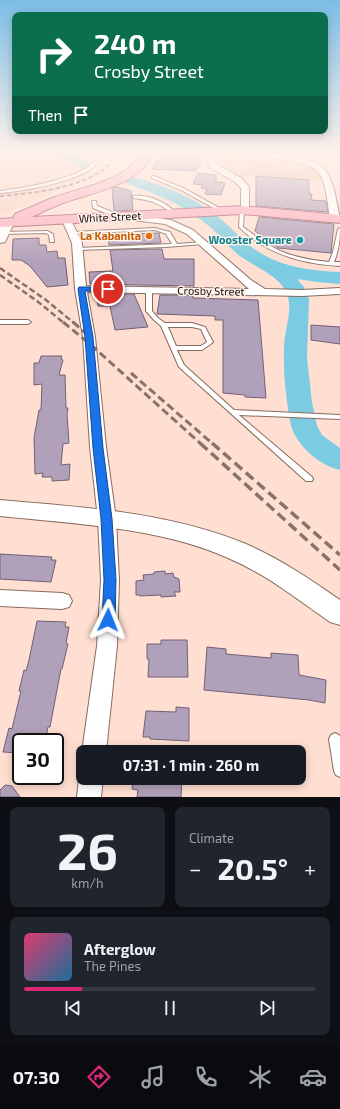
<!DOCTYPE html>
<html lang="en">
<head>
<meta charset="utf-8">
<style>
  :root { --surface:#171b24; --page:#20242c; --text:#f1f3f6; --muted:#9ea1a6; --line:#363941; --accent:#db2777 }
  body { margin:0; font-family:"Exo 2",sans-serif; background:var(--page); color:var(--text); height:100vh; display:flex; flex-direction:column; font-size:15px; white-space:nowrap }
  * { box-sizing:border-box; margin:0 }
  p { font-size:13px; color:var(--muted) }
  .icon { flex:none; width:22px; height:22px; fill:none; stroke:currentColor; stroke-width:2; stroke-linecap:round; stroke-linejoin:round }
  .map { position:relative; height:797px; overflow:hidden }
  .sheet { display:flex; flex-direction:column; gap:10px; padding:10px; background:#0d0f14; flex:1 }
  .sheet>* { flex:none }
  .guide { position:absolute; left:12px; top:12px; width:316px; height:122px; border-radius:8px; box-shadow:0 2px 10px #0003; background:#0b6e4f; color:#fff; overflow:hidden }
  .speed { position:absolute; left:12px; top:733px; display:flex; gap:8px; font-size:20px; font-weight:700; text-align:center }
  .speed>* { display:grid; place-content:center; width:52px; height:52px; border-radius:50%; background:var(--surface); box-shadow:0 2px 10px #0003; line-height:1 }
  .speed .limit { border:2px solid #111; border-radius:6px; background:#fff; color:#111 }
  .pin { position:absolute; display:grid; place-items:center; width:34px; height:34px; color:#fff; margin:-17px; border:2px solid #fff; border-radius:50%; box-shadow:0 1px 4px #0007 }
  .me { position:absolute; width:44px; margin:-22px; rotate:2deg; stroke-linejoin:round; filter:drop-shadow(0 0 3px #0008) }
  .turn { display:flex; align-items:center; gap:14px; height:84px; padding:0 16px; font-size:18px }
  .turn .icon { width:52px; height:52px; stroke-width:2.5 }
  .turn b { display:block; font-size:28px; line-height:34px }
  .then { display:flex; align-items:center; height:38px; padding:0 16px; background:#0003; gap:8px; font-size:15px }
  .big { font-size:30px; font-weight:700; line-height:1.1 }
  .sheet .card { flex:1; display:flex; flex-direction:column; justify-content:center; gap:6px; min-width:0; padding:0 14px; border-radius:8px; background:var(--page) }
  .sheet .dial { align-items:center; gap:0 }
  .dial b { font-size:52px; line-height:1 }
  .song { display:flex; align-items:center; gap:12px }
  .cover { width:48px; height:48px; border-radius:6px; background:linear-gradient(135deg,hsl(340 70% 55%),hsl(200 70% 35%)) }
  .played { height:4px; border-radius:2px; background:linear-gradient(90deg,var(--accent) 20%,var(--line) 20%) }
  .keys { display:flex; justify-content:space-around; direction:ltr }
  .heat { display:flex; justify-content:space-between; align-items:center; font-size:22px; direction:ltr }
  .sheet .tiles { flex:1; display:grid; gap:10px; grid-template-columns:1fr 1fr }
  .card:last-child { grid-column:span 2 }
  .trip { position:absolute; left:76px; top:745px; width:230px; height:40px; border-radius:8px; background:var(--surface); box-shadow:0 2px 10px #0003; font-weight:700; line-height:40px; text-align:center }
  .menu { display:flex; height:64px; justify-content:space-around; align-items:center; background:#090b0e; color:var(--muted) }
  .menu .icon { width:28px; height:28px }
  .menu .on { color:var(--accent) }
  .menu b { font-size:18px; color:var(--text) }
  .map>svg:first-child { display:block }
  .built { fill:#f8d2c0 }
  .green { fill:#f6c2a9 }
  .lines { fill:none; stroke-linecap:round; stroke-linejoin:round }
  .river { fill:#7bcce2; fill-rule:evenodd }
  .building { fill:#b1a0b9; stroke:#706078 }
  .lane-casing { stroke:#876b5e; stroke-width:2 }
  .street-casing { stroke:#876b5e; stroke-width:2 }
  .secondary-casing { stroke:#876b5e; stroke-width:2 }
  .primary-casing { stroke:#aa5465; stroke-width:2 }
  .path { stroke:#b69c91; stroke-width:1.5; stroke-dasharray:2.5 1; stroke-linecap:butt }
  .lane { fill:#fff; fill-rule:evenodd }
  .street { fill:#fff; fill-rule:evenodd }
  .secondary { fill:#fff; fill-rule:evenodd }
  .primary { fill:#fcb0c1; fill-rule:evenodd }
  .rail-far3 { stroke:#88736a; stroke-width:2; stroke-dasharray:4.5 2.5; stroke-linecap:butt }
  .rail-far2 { stroke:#88736a; stroke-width:2.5; stroke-dasharray:6 3; stroke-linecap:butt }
  .rail-far1 { stroke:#88736a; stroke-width:3; stroke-dasharray:8 4; stroke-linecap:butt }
  .rail { stroke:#88736a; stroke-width:3.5; stroke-dasharray:10 5; stroke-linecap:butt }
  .route { fill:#1a73e8; stroke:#114b97 }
  .food-dot { fill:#e8710a; stroke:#fef1eb; stroke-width:1.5 }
  .culture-dot { fill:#0f9aa8; stroke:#fef1eb; stroke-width:1.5 }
  .labels { text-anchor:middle; stroke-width:3; stroke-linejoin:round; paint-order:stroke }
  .far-street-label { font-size:11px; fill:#160c07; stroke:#fef1eb }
  .far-food-label { font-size:11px; font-weight:bold; fill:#c56008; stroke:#fef1eb; text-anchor:end }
  .far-culture-label { font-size:11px; font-weight:bold; fill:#0d838f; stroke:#fef1eb; text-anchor:end }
</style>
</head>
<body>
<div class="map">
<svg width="340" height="797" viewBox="0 0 340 797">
  <rect width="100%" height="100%" fill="#ffdfd1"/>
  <path class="built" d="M0,152H45L101,173L0,215Z"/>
  <path class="green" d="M224,155L287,163L313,169L321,176L323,181L255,175L243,178L223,169L219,160L220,157Z"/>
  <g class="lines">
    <path class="river" d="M48,152H67L93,162L95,165L93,168L88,169L83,168L49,155Z
      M132,177C165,185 196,198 222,220C236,232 247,246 264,255C287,268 314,271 340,272V284L317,282L297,279L304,287L309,299L307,358L312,402L317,426L322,435L340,448V470C319,465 298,447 291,426C286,400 283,372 284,345C285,329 292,312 288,297C283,277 255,267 240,256C229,248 221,236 210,227C185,205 157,194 127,184L125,181L127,178Z"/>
  </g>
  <path class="building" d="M162,152H204L196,171L152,169Z
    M198,173L216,175V182L225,183L221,195L205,194L207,189L201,188L203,185L193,184Z
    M256,176L309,180V193L312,194L311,200L326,201L328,212L256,206Z
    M117,187L131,191L133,210L114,211L112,188Z
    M259,217L334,224L331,253L278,248L255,231Z
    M159,233L161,243L109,245L108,235Z
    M39,238V245H46L47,252L57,251L58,258H65L68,285L47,287L30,266L21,260H12L13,239Z
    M162,249L164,259H194V286L90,284L89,272L113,271L110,250Z
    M96,294H134L148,327L115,330L110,306H98Z
    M160,295H193V298L258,300L266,398L245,397V395L223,393V320H215V316L157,314Z
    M311,325L340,327V344L311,340Z
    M41,356H62L61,359L63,360L59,375H65L66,408H68L67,414L69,443L63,444L61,465L70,464L69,480L52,481V477H42L43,473L35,474L34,438L39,410H41L42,384L34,385V363H39Z
    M0,554L52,557L51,560H56L51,582L0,579Z
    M165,571V574L173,573L174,577L179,579L180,592H174L176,596L161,597V595L140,596V595H136V581L144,580L143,575L154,574V572Z
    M37,621L66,622L65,627H69L66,643L68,644L62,669H61L50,727H48L45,742H21V753L3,752L9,728L12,729L15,716L21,691H19L24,670L26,671L29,660Z
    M161,640H187L188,677H148L149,659H147V644H161Z
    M207,647L226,649V654L271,658V653L298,655L299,675L326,680L325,703L309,700L204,690Z
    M176,707L189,708V741L150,739V737H143L146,711L176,712Z
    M133,778H182L181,797H137L138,790L132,789Z
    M5,785L12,786L20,797H0V790Z"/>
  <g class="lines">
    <defs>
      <path id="lane" d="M92,155H94L100,160C98,162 96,165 94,167C75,182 24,191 0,193V191C25,188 80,179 96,160L92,157Z
        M152,176H154L183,188L225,211L221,212L181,190L152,178Z
        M133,196C149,194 166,202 176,213L172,214C161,203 149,200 133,198Z
        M92,201H96L97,206L110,211L117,217V219H113L106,213L93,208Z
        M240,209L244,210L243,227C252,233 260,240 269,245C287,256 308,260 329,262L333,252L338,229L340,228C340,240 339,250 334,262H340V266C302,264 266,254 239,227Z
        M155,228L170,232L177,244L203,242L205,243L203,244L166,247L78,250H76V248L172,244L166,234L155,230L72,234L70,233L72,232Z
        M47,231L53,234L54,242H50L49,235L46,233L3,234L1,233L3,232Z
        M149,288L152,290V311L158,318L165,323H192L205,327L213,342L212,343L202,350H177L184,365L234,410L340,415V419L239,415L312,477L313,479L312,481H306L179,367L161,326L154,320L146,311V290ZM168,327H192L201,329L207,342L201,346H176Z
        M0,320H28L31,322L28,324H0Z
        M335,733L339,735L340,737V777L336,775L334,771L329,739L331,735Z"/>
      <path id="street" d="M210,152H218L215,159L216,164L241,178L249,187V207L245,212H239L238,210L241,206V188L235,182L209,167L207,159Z
        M220,152C242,152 308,153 323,168C335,180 336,203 340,218L335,221L330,218C328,207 326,178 317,171C304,158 244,156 224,154Z
        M136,215L171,220L193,230L251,280L265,289L302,290L340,288V294L302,296L87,292L95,337L106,447L116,519L119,580L117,646L106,752H83V754L82,752L97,646L101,580L98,519L90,447L83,337L75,289L72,243L62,220L67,217L70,218L82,243L86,286L249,289L187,234L165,224L133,220L131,218Z
        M0,590L62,593L69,595L72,601L69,607L62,609L0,606Z
        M82,769L83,778H103L101,797H77L79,778Z"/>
      <path id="secondary" d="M8,219L12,220L14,223L5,242L0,243V226L4,220Z
        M0,500C82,507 169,512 246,544C280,559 310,579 340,600V625L330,622C297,599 266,574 228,558C159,527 75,524 0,516Z"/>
      <path id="primary" d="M141,152H153C144,184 91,193 63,203C52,207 42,212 32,217L242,206L340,215V223L242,214L0,227V219L13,218L15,214C27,209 40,203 52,198C77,189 132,179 141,152Z"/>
    </defs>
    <use href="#lane" class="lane-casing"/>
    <use href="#street" class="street-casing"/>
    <use href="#secondary" class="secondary-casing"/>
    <use href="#primary" class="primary-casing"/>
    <path class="path" d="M255,166H267"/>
    <use href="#lane" class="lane"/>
    <use href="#street" class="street"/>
    <use href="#secondary" class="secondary"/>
    <use href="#primary" class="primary"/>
    <path class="rail-far3" d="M0,196C28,194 92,187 110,163C112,160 113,155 115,152"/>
    <path class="rail-far2" d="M0,268L46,300L74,323
      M0,275L37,301L64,323"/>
    <path class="rail-far1" d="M63,322L90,344L201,444
      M73,322L89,336
      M131,373L213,444"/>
    <path class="rail" d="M200,443L340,570
      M212,443L340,555"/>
  </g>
  <linearGradient id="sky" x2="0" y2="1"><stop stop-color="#7cbee6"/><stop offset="0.58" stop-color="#fff1ea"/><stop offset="1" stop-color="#fff1ea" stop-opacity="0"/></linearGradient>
  <rect width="340" height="264" fill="url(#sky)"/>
  <path class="route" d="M79,287H108L112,289L108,292L85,291L93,337L103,448L112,519L116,580L115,620L113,623L108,625L104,623L102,620L104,580L101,519L93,448L85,337L78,289Z"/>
  <circle class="food-dot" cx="149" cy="236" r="4"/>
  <circle class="culture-dot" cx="300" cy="240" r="4"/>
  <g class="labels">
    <g class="far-street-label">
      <text transform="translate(110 217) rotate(-3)" y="4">White Street</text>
      <text transform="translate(211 291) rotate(1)" y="4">Crosby Street</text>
    </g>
    <g class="far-food-label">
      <text x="141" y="240">La Kabanita</text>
    </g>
    <g class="far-culture-label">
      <text x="292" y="244">Wooster Square</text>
    </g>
  </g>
</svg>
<div class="speed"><div class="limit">30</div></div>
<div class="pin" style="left:108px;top:289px;background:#d93025"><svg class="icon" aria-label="arrive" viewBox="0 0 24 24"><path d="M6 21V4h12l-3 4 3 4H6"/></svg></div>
<svg class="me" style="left:108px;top:620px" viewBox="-20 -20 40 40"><path d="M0-17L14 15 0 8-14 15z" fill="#1a73e8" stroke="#fff" stroke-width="4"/></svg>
<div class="trip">07:31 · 1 min · 260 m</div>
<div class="guide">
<div class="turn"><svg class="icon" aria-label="right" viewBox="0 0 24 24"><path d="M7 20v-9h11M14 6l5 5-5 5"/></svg><div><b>240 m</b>Crosby Street</div></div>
<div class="then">Then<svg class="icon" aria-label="arrive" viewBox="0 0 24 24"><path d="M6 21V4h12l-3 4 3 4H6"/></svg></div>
</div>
</div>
<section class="sheet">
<div class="tiles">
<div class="card dial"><b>26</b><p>km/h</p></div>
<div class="card"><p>Climate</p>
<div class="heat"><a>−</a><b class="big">20.5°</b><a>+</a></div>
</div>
<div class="card">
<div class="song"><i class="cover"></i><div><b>Afterglow</b><p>The Pines</p></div></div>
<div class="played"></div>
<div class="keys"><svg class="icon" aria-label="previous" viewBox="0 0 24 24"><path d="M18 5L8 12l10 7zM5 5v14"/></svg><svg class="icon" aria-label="pause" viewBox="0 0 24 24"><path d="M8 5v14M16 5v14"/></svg><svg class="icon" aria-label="next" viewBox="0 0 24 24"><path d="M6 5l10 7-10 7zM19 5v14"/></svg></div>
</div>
</div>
</section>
<nav class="menu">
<b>07:30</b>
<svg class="icon on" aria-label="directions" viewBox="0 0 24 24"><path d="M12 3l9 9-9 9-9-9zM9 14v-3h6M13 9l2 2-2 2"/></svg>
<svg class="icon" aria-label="music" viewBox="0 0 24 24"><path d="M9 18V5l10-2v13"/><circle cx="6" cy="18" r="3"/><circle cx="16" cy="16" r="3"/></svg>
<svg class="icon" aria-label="phone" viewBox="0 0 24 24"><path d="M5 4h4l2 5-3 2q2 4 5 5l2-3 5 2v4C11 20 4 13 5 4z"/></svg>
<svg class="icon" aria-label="climate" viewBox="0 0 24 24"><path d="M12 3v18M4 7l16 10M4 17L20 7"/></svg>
<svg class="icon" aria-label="car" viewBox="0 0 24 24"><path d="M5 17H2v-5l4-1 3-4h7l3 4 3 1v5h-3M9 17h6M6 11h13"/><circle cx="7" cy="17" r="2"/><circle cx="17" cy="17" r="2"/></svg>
</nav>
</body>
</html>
